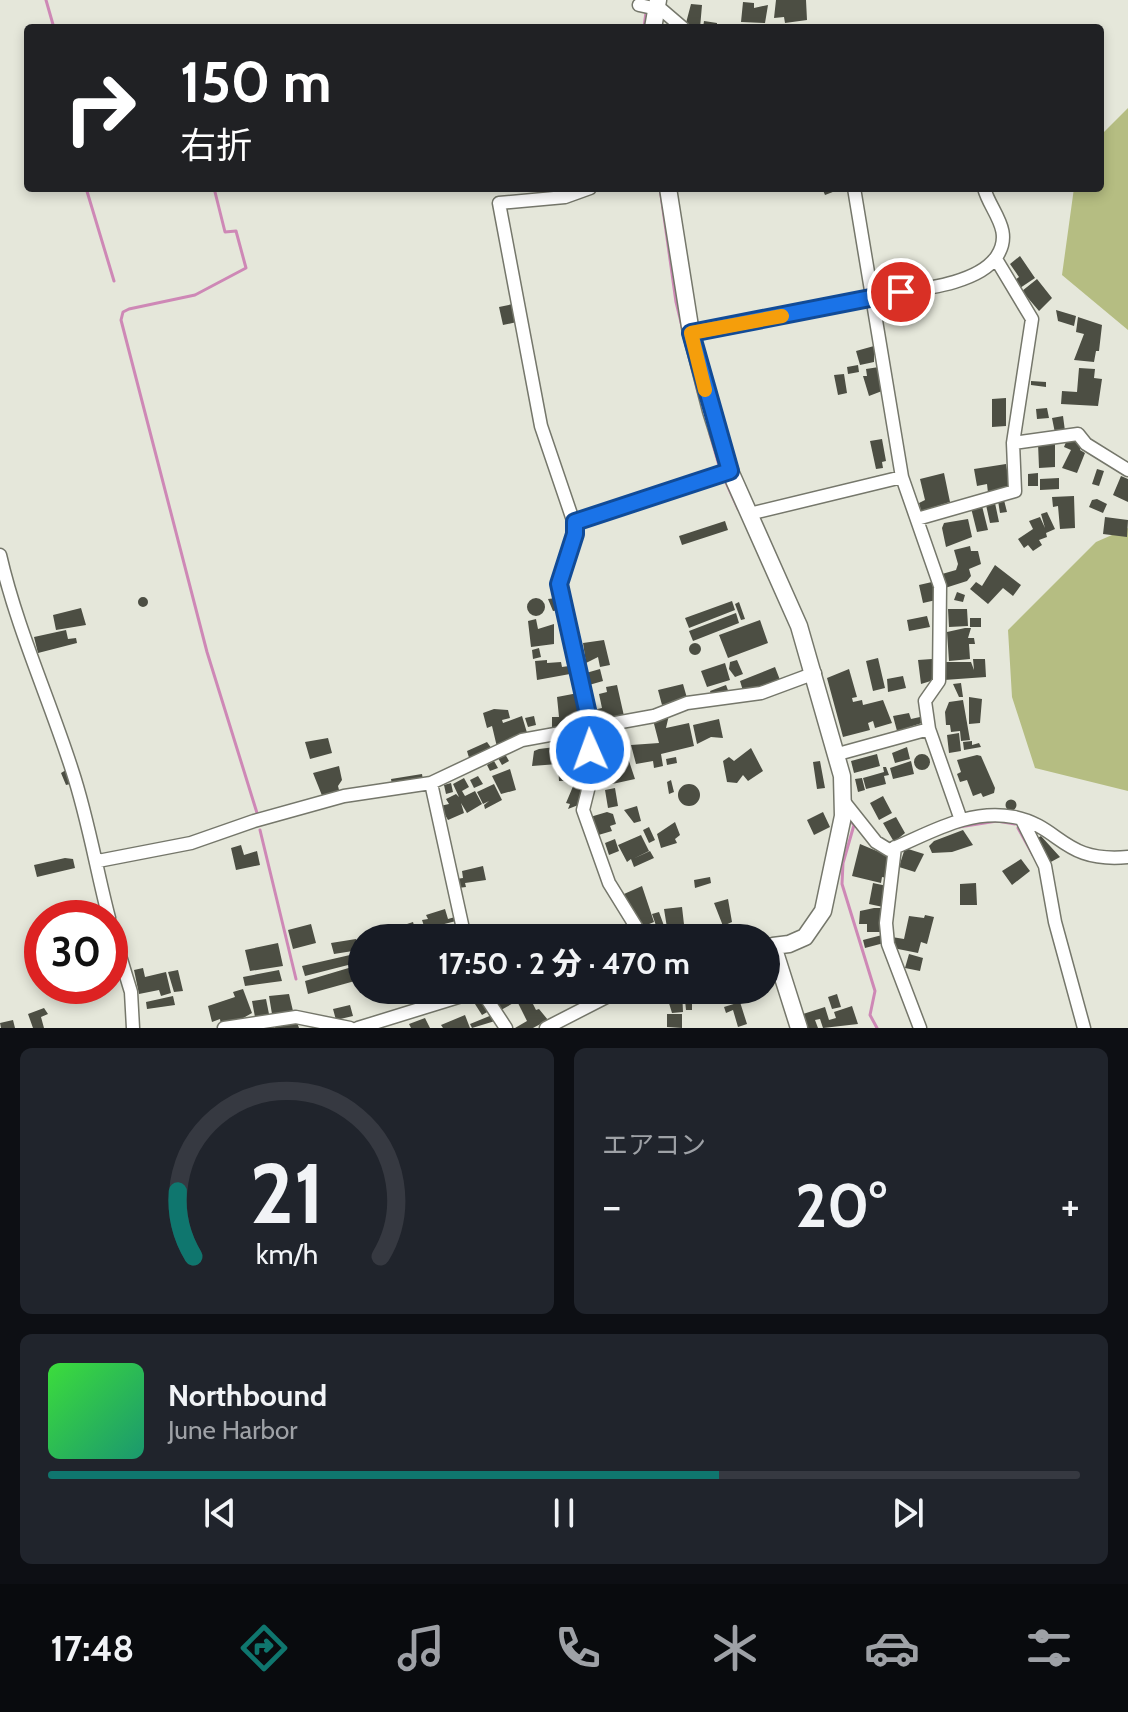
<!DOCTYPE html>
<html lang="ja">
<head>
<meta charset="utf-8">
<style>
  :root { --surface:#171b24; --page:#20242c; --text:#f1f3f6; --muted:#9ea1a6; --line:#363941; --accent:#0f766e }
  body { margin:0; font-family:Cabin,"Noto Sans JP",sans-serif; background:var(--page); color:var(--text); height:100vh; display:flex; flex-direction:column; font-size:30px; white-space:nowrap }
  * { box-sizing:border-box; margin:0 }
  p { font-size:26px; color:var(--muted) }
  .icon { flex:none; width:44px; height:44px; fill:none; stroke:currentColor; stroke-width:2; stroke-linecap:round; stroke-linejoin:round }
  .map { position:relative; height:1028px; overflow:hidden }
  .details { display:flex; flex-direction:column; gap:20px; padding:20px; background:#0d0f14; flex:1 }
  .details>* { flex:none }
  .top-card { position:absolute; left:24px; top:24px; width:1080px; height:168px; border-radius:8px; box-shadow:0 4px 12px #0003; background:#202124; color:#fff; overflow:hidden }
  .speed { position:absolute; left:24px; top:900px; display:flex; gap:16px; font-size:40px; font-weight:700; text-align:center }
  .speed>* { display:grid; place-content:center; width:104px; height:104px; border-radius:50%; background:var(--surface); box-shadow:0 4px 12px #0003; line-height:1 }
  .speed .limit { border:12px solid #d22; background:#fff; color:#111 }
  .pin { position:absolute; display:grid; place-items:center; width:68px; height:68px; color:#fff; margin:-34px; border:4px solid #fff; border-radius:50%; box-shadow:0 2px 8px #0007 }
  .me { position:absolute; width:88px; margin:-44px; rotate:358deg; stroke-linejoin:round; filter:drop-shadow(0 0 6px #0008) }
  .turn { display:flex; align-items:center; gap:28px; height:168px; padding:0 24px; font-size:36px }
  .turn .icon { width:104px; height:104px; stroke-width:2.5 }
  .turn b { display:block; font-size:56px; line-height:68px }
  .big { font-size:60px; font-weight:800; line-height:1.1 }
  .details .widget { flex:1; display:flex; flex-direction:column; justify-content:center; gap:12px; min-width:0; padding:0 28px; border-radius:12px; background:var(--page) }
  .details .dial { align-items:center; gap:0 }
  .dial svg { height:208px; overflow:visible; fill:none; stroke:var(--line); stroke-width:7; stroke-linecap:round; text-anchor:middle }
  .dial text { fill:var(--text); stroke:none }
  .song { display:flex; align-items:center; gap:24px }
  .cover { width:96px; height:96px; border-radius:12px; background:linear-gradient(135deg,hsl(120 70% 55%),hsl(160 70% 35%)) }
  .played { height:8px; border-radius:4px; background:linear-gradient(90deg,var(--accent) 65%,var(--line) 65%) }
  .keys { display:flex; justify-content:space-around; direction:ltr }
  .heat { display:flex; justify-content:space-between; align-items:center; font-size:44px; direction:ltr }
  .details .tiles { flex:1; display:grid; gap:20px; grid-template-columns:1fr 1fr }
  .widget:last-child { grid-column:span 2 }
  .trip { position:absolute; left:348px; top:924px; width:432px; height:80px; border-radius:40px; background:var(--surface); box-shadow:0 4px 12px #0003; font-weight:800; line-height:80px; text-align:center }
  .menu { display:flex; height:128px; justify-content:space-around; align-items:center; background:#090b0e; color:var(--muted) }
  .menu .icon { width:56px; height:56px }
  .menu .active { color:var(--accent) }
  .menu b { font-size:36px; color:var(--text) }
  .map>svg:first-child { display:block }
  .green { fill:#b5bd82 }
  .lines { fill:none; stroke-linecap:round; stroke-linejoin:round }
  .stream { stroke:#ce88b6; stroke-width:3 }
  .building { fill:#4c4e43 }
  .street-casing { stroke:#75776b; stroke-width:15 }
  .secondary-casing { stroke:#75776b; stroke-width:19 }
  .street { stroke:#fff; stroke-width:12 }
  .secondary { stroke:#fff; stroke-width:16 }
  .route-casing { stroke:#114b97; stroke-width:20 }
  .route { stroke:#1a73e8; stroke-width:14 }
  .slow { stroke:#f59e0b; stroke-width:14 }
</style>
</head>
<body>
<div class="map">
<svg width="1128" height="1028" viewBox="0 0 1128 1028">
  <rect width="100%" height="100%" fill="#e5e7da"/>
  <path class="green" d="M1128,108V330L1062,275L1074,188H1100V136Z
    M1128,528V791L1035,768L1012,697L1008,630L1096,542Z"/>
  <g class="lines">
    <path class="stream" d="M46,0L54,28
      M644,28L646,12
      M86,188L114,281
      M214,188L225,232L236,231L246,268L195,295L129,309L123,312L121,320L207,652L257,813
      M660,188L676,302L698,392
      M710,434L720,469
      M723,476L738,509
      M849,819L854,825L843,863L842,884L875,991L870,1015L877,1028
      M959,827L997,821L1015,824
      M1018,828L1033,855
      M260,830L296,979"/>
  </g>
  <path class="building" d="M776,0H806L807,20L785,23L784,17L774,18Z
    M743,2L754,3V8L768,5L765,23L741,22Z
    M691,4L702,5L700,28H689L686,23Z
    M704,21L717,23V28H703Z
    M822,188H843L825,195Z
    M1020,256L1035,278L1020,288L1015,280L1019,277L1010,264Z
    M1037,279L1052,298L1039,311L1022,291Z
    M513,304L517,322L503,325L499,307Z
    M1056,310L1076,316L1074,326L1058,321Z
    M1078,317L1102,325L1099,351H1096L1094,362L1074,360L1084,334L1076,332Z
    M874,346V362L860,365L856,351Z
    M858,365L859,372L848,374L847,367Z
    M879,367L882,391L869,396L863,376H867L866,369Z
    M1079,368L1095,369L1094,378L1102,379L1098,406L1061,404L1062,391L1077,392Z
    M844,374L847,393L838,395L834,375Z
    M1031,381L1046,382V387L1031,385Z
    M1006,398V426L992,427V399Z
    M1047,408L1049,418L1037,419L1036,409Z
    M1063,416L1065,431L1055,433L1052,418Z
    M1068,437L1083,443L1080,450L1085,453L1077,473L1062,468L1071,450L1064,447Z
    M882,439L886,461L882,462L883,468L876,469L870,441Z
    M1055,442V467L1039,468L1038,443Z
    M1006,464L1010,488L988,493L987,484L977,486L974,469Z
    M1097,469L1104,471L1099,486L1092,484Z
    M944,473L950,502L921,511L919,503L925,500L920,479Z
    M1038,473V486H1028V474Z
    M1121,476L1128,479V502L1113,495Z
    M1059,478V489L1040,490V479Z
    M1074,496L1075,528L1060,529L1058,506L1053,507L1052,497Z
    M1097,499L1107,504L1103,513L1089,507L1092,500Z
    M1004,500L1007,512L1000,513L998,501Z
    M995,503L999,522L990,523L986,505Z
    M982,506L988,530L977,532L971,508Z
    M1047,512L1055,529L1046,533L1047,537L1039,540L1042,545L1033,551L1028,545L1024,548L1018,539L1033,529L1029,521L1040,517L1045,528L1041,514Z
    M1105,517L1128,520L1127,537L1103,534Z
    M968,519L972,537L946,547L942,528L944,523Z
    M725,521L728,530L682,545L679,536Z
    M970,546L971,551H978L981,564L969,569L971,576L967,581L945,588L942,574L956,570L958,564L954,550Z
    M995,565L1021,585L1013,596L1003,588L988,604L970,589L976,582L982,586Z
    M932,582L936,600L923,603L919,585Z
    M957,592L965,595L963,602L954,600Z
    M138 602a5 5 0 1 1 10 0a5 5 0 1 1-10 0Z
    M527 607a9 9 0 1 1 18 0a9 9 0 1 1-18 0Z
    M556,598L559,610L553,611L548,599Z
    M732,601L735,610L689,628L685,618Z
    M739,602L745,619L741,620L735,604Z
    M81,608L86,625L56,630L53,615Z
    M948,609H967L968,626L949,627Z
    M736,613L739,623L693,641L689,631Z
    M927,616L930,627L909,631L907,620Z
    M970,618H981V627H970Z
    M536,619L538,629L554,624V644L531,647L528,621Z
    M760,620L768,643L728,658L719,635Z
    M965,628H971L968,638H974L975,644H969L970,659L949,661L947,632Z
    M66,630L68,639L76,638L77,643L38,653L34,637Z
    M604,640L610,665L600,667L598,657L586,663L583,643Z
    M689 649a6 6 0 1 1 12 0a6 6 0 1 1-12 0Z
    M539,648L541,657L533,659L532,650Z
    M878,658L885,688L873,691L866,661Z
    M932,659L934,680L921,684L918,660Z
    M973,659H985L986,677L944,680L943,662H971L974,670Z
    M547,660V663L561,662L562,667L569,666L570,674L537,680L535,661Z
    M737,660L743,674L735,677L729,669L730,662Z
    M725,663L730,680L707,687L701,671Z
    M775,667L780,680L744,694L740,681Z
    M600,669L603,681L589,685L586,673Z
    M849,669L857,697L852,698L853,702L862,700L863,705L883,700L892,723L875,728L873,721L868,723L870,730L843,737L827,678Z
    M903,676L906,688L888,692L887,679Z
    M961,683L963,697H959L953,684Z
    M683,684L687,698L662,705L658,690Z
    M617,685L624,716L594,718L593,710L602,708L599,694L607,692L606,687Z
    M726,685L729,693L712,697L710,691Z
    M578,693L577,702H581L586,726L552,729V717H559L557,697Z
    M969,697L982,699L980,723L969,724Z
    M963,700L970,740L961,741L960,731L951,732L950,725H946L945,712L949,702Z
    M494,709L508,710L510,718L502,720L503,723L522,716L528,736L497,747L492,726L487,728L483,713Z
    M909,713L911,719L920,717L922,723L897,731L893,716Z
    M669,715L666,728L689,723L694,746L661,754L663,766L654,768L653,761L636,764L631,745L659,743L653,720Z
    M534,716L536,725L528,727L525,718Z
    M719,719L723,738L711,737L697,744L693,725Z
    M609,730L613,732L615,741L595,745L593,733Z
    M959,733L961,751L949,753L947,735Z
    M328,738L332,753L310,759L305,742Z
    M972,741V745L979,743L981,747L964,750L963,742Z
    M487,742L492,749L470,761L467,751Z
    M586,746L589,770L583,771L585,780L559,781L558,764L532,766L534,751L539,749L555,747L556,752L568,750L569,753Z
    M907,747L910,759L895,763L892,753Z
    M751,748L763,771L748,781L743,775L737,783L727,782L723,761L729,757L734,761Z
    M626,752L635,779L594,788L592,756L601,753L603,759Z
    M914 762a8 8 0 1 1 16 0a8 8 0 1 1-16 0Z
    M505,754L509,761L502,765L498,758Z
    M877,754L880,766L854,773L851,761Z
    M977,755L981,756L995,788L994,793L983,797L981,793L973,796L967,780L960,782L957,774L961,772L957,760Z
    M676,757L677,763L667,765L666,759Z
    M494,761L498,768L490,771L487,765Z
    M820,761L825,788L817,789L813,762Z
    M911,761L914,774L893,779L890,768Z
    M339,766L342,780L338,786L340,794L323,798L313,773Z
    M883,767H886L889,775L884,776L886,784L866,789L863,778L884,772Z
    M510,769L516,790L501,794L492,776Z
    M66,770L70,784L66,785L61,773Z
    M422,774L423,780L392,785L391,779Z
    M478,776L483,784L474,788L470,780Z
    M464,778L469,787L462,791L465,796L475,791L482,804L467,813L461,803L464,813L448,820L440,806L449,804L446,799L456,794L459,797L453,784Z
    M862,778L865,790L858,792L855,779Z
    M671,780L674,792L669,794L667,782Z
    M451,783L453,792L446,794L444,785Z
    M678 795a11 11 0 1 1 22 0a11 11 0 1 1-22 0Z
    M494,784L502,800L485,809L484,805L489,801L483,804L477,792Z
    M574,784L586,787L581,804L568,809L570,804L566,803Z
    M615,788L618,806L608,808L605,790Z
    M883,796L892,813L879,820L870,803Z
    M1005.5 805a5.5 5.5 0 1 1 11 0a5.5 5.5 0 1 1-11 0Z
    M637,806L641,821L634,823L624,810Z
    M607,812L613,814L616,824L610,826L612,831L595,836L590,817Z
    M823,812L830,827L814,835L807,820Z
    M896,817L905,833L894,842L883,823Z
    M675,822L680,835L675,839L677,843L661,848L657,834Z
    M649,827L655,840L649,843L643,830Z
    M963,830L973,845L952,852L932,853L929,846L934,841Z
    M641,835L649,851L635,858L650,851L654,858L634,867L631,859L627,862L618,845Z
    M1041,836L1060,857L1049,863L1036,839Z
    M615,839L619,851L609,855L605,843Z
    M860,844L891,857L887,878L882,877L881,883L852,876Z
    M241,845L244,855L257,851L260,865L236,870L231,848Z
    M905,848L924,854L915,872L899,867Z
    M65,858L73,859L75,868L37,877L34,865Z
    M1021,859L1030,871L1012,885L1002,871Z
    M483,866L486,880L465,883L466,887L458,888L456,879L463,878L462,871Z
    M710,877L711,883L695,888L694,880Z
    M873,883L887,886L883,907L869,904Z
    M976,883L977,905H960V884Z
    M642,886L654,922L642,927L624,894Z
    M728,899L732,922L723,926L714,903Z
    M682,907L685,933L668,934L664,909Z
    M874,908H881V932H867V924H859L860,911Z
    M445,909L448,919L455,917L456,921L425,929L422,920L428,919L426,915Z
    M659,912L667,934L660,937L652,914Z
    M925,915L934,917L927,944L921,942L918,953L893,948L892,937L904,939L909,916L924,918Z
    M413,922L416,932L407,935L404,925Z
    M311,924L316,943L293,949L288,930Z
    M882,935L884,943L865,948L863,940Z
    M356,939L359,950L334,954L331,943Z
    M278,943L283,966L250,971L245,950Z
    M909,954L923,958L920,971L905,968Z
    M350,955L352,964L305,976L302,966Z
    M362,964V979L308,994L305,981Z
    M143,968L145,977L166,972L171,993L161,996L159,990L139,994L134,970Z
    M178,970L183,991L174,992L168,972Z
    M279,970L282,981L245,986L243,977Z
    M100,986L103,993L95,996L92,989Z
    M243,989L252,1013L238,1021L221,1025L220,1019L212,1022L208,1006L235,997L233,992Z
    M507,990H514L516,994L524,990L528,1001L531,1000L536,1010L539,1009L548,1020L533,1028H515L527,1021L517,1001L501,1010L492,996Z
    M665,990H682L683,1012L672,1013Z
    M684,990H700L702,997L692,998V1010H686Z
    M289,994L293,1011L272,1014L269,996Z
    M837,994L841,1007L832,1009L828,997Z
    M173,996L175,1005L147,1009L146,1002Z
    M266,999L269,1014L255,1017L252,1001Z
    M483,1000L489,1011L482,1015L475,1004Z
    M740,1002L747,1024L738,1027L733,1010L726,1013L724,1007Z
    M350,1005L353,1016L336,1020L333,1009Z
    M852,1006L858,1024L823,1028L820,1019L815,1020L818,1028H807L803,1014L825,1007L829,1020L836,1018L834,1012Z
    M44,1008L48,1014L41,1017L44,1028H33L28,1014Z
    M667,1014H682V1028L667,1027Z
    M465,1015L470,1028H443L441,1025Z
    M492,1015L495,1021L472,1028L470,1024Z
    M425,1018L430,1028H411L409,1024Z
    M13,1020L15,1028H1L0,1023Z
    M297,1022L299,1028H275V1024Z"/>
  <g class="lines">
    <defs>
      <path id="street" d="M639,5L662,10L683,28
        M590,188L565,197L499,203L541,426L576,529L559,584L591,728
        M854,188L902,477L940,586L939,681L925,701L929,729L961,820
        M996,259L1032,319L1013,443
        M691,333C750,319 811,309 871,297C905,290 976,288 997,256C1014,230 990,211 984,188
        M749,514L902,477
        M917,519L1015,491L1013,443L1078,434L1086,444L1128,470
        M575,522L730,471
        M0,555C17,629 49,698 72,770C88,818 96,868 109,918
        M585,729L591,778L583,810L609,883L643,938
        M838,754L929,729
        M431,783L465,938
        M845,803L876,842L889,850C929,834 968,808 1014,817C1062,827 1062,863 1128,857
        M1022,820L1045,866L1055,922L1084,1028
        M895,847L886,923L888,944L920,1028
        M98,861L191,843L254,821L344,796L431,783L522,740L654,716L687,703L761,693L815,673
        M110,923L131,992L133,1028
        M481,990L506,1028
        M224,1028L296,1017L350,1028
        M358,1028L481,990
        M546,1028L620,990"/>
      <path id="secondary" d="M653,28L658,0
        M668,188L691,333L711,411L730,471L799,626L842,776L843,816L823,911L805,937L789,944L773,946L799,1028"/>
    </defs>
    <use href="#street" class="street-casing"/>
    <use href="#secondary" class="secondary-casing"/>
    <use href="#street" class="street"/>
    <use href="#secondary" class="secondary"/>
  </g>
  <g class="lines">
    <defs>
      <path id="route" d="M590,750L585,729L591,728L559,584L575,534V522L730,471L691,333L901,292"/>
    </defs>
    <use href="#route" class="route-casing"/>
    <use href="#route" class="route"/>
    <path class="slow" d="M705,390L691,333L782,316"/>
  </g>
</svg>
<div class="speed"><div class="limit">30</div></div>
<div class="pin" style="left:901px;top:292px;background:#d93025"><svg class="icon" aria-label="arrive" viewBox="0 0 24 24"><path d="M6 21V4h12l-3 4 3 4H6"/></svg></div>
<svg class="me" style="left:590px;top:750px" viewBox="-20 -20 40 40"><circle r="17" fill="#1a73e8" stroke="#fff" stroke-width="3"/><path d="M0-11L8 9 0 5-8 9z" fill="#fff"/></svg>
<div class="trip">17:50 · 2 分 · 470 m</div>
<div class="top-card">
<div class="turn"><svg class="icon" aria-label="right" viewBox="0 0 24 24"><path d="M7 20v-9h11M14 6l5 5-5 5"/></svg><div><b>150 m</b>右折</div></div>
</div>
</div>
<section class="details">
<div class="tiles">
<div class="widget dial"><svg viewBox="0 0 100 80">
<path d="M14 69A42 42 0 1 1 86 69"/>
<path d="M14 69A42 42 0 0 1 8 44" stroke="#0f766e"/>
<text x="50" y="56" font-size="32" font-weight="700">21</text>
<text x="50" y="72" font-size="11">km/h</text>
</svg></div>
<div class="widget"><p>エアコン</p>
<div class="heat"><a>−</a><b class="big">20°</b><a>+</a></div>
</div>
<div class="widget">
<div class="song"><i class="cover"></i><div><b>Northbound</b><p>June Harbor</p></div></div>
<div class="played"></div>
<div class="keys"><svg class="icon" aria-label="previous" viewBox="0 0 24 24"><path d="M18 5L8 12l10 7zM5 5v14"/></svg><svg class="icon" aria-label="pause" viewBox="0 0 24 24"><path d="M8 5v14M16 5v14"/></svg><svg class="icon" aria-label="next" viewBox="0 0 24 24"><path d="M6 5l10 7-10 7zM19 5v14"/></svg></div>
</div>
</div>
</section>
<nav class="menu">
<b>17:48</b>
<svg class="icon active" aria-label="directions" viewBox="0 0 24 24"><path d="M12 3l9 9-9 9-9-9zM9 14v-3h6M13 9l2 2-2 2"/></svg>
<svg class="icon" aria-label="music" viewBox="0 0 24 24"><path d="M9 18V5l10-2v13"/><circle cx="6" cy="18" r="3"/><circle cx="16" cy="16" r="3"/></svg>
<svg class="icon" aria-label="phone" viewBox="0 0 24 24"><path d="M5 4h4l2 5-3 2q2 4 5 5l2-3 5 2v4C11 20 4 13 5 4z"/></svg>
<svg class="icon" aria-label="climate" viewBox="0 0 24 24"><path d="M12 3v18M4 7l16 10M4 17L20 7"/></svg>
<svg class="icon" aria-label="car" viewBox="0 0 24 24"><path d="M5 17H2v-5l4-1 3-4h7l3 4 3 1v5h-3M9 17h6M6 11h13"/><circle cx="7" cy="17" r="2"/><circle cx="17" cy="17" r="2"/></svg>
<svg class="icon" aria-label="filters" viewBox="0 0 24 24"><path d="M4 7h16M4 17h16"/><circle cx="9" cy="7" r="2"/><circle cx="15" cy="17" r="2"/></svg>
</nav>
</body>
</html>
